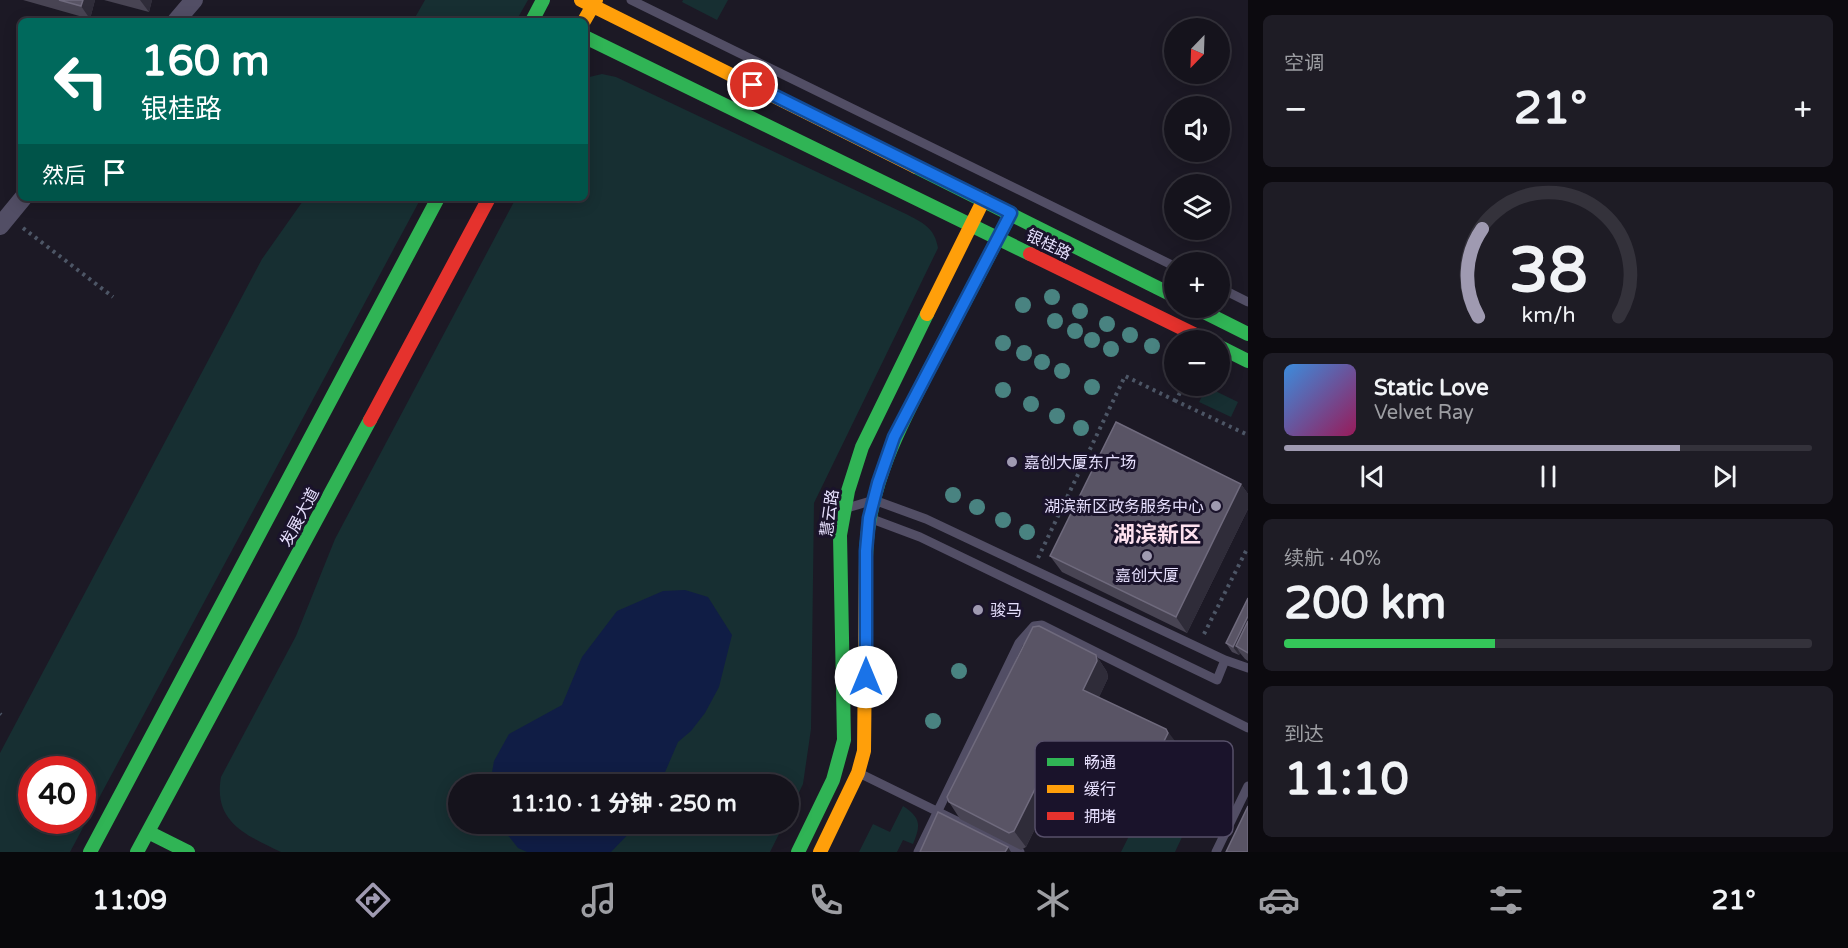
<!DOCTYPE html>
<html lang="zh">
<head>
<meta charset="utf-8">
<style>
  :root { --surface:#15131c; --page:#1e1c25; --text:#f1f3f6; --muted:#9d9ea3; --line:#34323b; --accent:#9f9ab1 }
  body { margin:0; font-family:"Varela Round","Noto Sans SC",sans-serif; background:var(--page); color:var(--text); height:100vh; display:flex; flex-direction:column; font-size:22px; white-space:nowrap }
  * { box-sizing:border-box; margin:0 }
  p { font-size:20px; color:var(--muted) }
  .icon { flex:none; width:33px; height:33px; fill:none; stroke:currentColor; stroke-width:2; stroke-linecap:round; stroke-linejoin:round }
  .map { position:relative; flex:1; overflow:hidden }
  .panel { display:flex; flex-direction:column; gap:15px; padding:15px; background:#0c0a0f; width:600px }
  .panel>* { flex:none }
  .banner { position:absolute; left:18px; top:18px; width:570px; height:183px; border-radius:9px; box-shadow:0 3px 15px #0003,0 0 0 2px var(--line); background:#00695c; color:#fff; overflow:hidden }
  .needle { width:39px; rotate:203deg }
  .buttons { position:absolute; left:1164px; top:18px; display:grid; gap:12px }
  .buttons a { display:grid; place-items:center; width:66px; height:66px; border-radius:50%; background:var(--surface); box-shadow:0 3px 15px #0003,0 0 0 2px var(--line); font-size:30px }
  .speed { position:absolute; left:18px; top:756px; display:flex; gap:12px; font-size:30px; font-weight:700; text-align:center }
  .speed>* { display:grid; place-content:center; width:78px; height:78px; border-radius:50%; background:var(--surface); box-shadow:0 3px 15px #0003,0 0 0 2px var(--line); line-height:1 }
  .speed .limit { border:9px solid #d22; background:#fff; color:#111 }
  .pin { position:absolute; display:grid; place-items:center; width:51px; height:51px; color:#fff; margin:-26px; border:3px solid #fff; border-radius:50%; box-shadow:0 2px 6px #0007 }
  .me { position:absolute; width:66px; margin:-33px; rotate:0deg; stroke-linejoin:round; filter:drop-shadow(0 0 4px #0008) }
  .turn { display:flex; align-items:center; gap:21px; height:126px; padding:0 24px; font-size:27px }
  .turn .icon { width:78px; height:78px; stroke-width:2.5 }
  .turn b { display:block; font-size:42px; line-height:51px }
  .then { display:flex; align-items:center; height:57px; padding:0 24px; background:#0003; gap:12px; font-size:22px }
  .big { font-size:45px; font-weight:800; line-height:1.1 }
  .panel .card { flex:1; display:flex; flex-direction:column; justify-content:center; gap:9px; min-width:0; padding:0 21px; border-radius:9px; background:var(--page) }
  .panel .dial { align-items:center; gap:0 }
  .dial svg { height:156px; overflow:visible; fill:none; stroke:var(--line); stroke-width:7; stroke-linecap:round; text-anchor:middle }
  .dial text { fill:var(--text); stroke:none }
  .song { display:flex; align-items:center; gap:18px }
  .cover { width:72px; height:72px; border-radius:9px; background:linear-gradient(135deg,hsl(210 70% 55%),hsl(330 70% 35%)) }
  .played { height:6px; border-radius:3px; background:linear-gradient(90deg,var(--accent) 75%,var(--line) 75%) }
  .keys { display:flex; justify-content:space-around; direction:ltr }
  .heat { display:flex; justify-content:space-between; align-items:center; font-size:33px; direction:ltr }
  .charge { height:9px; border-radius:4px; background:linear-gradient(90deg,#34c759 40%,var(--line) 0) }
  .trip { position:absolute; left:448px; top:774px; width:351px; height:60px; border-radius:30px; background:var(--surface); box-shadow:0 3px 15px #0003,0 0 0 2px var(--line); font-weight:800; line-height:60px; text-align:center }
  .menu { display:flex; height:96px; justify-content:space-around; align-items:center; background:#08080b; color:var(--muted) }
  .menu .icon { width:42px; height:42px }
  .menu .selected { color:var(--accent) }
  .menu b { font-size:27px; color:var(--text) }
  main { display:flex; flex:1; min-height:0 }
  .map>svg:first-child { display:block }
  .green { fill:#172f32; fill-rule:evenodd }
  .water { fill:#101d45 }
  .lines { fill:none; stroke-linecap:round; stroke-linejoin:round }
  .path { stroke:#4d5666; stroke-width:4; stroke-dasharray:3 4.5; stroke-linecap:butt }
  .lane { stroke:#524e65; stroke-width:9 }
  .street { stroke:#524e65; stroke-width:18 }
  .fast { stroke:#30b455; stroke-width:14 }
  .slow { stroke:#ff9f0a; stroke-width:14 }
  .jam { stroke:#e5322d; stroke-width:14 }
  .tree { fill:#498381 }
  .wall { fill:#484453 }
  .shaded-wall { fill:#2f2c39 }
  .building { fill:#595465; stroke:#6f6a7d; stroke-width:1.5 }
  .route-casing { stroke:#114b97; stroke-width:15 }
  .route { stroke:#1a73e8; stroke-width:10 }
  .poi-dot { fill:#9f9ab1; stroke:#1a132b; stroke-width:2 }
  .labels { text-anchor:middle; stroke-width:6; stroke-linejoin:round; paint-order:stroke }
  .street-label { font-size:16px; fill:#e6dffd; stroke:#1a132b }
  .poi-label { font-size:16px; fill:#e6dffd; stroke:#1a132b; text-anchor:start }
  .district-label { font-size:22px; font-weight:bold; fill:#fde1ef; stroke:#1a132b }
  .key { fill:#1a132b; stroke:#57506a; stroke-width:1.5 }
  .key-label { font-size:16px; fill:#e6dffd }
</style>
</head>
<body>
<main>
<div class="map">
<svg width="1248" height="852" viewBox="0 0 1248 852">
  <rect width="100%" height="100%" fill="#1c1925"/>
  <path class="green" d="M425,0H528L516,21H413Z
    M683,0H728L717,20L682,2Z
    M602,74L616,77L906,214C922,222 935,228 938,248L814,503L811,729L803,784L789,813V784H459V824H784L770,852H281C246,835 213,822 221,777L296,636L335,539L516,198H585V78Z
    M305,198H421L70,852H0V753L262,259ZM32,770H82V820H32Z
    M1207,387L1238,402L1231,417L1199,402Z
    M903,806C921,818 921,825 913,844L903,840L897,852H859L873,824L890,832Z
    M1140,814L1183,835L1175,852H1121Z"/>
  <path class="water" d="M685,590L708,597L732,635L719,687L705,713L691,731L678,742L660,784H490L494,761L509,734L562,705L582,657L617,611L663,591Z
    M499,824H638L611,852H527L518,848Z"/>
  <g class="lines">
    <path class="path" d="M23,228L113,297
      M1183,386L1176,401L1248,435
      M1038,558L1125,376L1176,401
      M1204,634L1248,547
      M0,714L1,715"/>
    <path class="lane" d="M631,0L1174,266
      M1220,288L1248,302
      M847,508L874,500L926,519L1225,660
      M872,519L920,537L1217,680L1225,660L1248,668
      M861,774L1020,852
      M918,852L1019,643L1034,626L1042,625L1248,728
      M1216,852L1248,786"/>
    <path class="street" d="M176,21L194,0
      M0,226L23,198"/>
    <path class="fast" d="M532,21L543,0
      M585,37L1030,254
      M916,167L1174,296
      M1196,308L1248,334
      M1220,347L1248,361
      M866,557C867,482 907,412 941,347C964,303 988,258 1011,213
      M148,832L188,852
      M90,852L438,198
      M137,852L370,420
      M798,852L833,780L844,740L840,535L848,491L862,447L927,314"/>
    <path class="slow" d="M581,0L916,167
      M584,21L596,0
      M927,314L984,199
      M820,852L858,773L864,751L866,557"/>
    <path class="jam" d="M1030,254L1206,340
      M370,420L489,198"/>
  </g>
  <g class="tree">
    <circle cx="1052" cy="297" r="8"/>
    <circle cx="1023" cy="305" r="8"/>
    <circle cx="1080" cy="311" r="8"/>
    <circle cx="1055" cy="321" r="8"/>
    <circle cx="1107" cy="324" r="8"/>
    <circle cx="1075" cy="331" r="8"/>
    <circle cx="1130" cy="335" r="8"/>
    <circle cx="1092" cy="340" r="8"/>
    <circle cx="1003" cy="343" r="8"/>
    <circle cx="1152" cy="346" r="8"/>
    <circle cx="1111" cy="349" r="8"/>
    <circle cx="1024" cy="353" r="8"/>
    <circle cx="1042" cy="362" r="8"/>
    <circle cx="1062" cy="371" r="8"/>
    <circle cx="1092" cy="387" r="8"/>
    <circle cx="1003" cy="390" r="8"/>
    <circle cx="1031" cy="404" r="8"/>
    <circle cx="1057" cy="416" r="8"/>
    <circle cx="1081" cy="428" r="8"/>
    <circle cx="953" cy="495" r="8"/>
    <circle cx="977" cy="507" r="8"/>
    <circle cx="1003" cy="520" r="8"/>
    <circle cx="1027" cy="532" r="8"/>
    <circle cx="959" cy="671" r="8"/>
    <circle cx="933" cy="721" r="8"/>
  </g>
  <path class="wall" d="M23,0H95L90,19Z
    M104,0H152L149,12Z
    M1241,484L1248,494V509L1187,633L1062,572L1050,556Z
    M1248,598V661L1245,659L1240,653L1239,655L1232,652L1226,643Z
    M1096,655L1107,672L1108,678L1099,697L1178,745L1179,750L1154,802L1149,805L1066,766L1026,847L1021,850L960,819L949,802Z"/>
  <path class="shaded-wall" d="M83,0H95L90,19L81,6Z
    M140,0H152L149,12Z
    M1241,484L1248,494V509L1187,633L1176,617Z
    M1248,616V637L1236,646L1240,653L1239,655L1233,647Z
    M1096,655L1107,672L1108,678L1095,706L1083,690Z
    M1166,729L1178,745L1179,750L1154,802L1142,786Z
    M1055,749L1066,766L1026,847L1014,831Z
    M1008,847L1011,852H1005Z"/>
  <path class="building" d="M59,0H83L81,6Z
    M1116,422L1241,484L1176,617L1050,556Z
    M1248,598V616L1233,647L1226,643Z
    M1248,621V653L1236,646Z
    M1039,626L1096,655L1097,661L1083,690L1166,729L1168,733L1142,786L1137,788L1055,749L1014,831L1009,833L949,802L947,797L1033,627Z
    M1248,806V852H1226Z
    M938,812L1008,847L1005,852H920Z"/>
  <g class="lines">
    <defs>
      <path id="route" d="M753,85L1011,213L894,437L878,483L869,518L866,551V677"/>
    </defs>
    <use href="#route" class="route-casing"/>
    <use href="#route" class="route"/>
  </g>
  <g class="poi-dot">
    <circle cx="1012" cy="462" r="6"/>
    <circle cx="1216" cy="506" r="6"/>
    <circle cx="1147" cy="556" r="6"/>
    <circle cx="978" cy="610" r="6"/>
  </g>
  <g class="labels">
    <g class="street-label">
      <text transform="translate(1049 244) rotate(26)" y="6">银桂路</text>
      <text transform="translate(829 513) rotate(-82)" y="6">慧云路</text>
      <text transform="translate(299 517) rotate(-62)" y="6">发展大道</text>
    </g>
    <g class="poi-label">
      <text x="1024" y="468">嘉创大厦东广场</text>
      <text x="1204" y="512" text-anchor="end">湖滨新区政务服务中心</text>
      <text x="1147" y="581" text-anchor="middle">嘉创大厦</text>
      <text x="990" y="616">骏马</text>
    </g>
    <g class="district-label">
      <text x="1157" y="542">湖滨新区</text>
    </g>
  </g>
  <rect x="1035" y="741" width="198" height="96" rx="9" class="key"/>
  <rect x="1047" y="758" width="27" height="8" fill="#30b455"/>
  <rect x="1047" y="785" width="27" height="8" fill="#ff9f0a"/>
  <rect x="1047" y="812" width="27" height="8" fill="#e5322d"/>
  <g class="key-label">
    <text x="1084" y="768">畅通</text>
    <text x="1084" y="795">缓行</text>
    <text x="1084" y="822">拥堵</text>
  </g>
</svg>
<div class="buttons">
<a><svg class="needle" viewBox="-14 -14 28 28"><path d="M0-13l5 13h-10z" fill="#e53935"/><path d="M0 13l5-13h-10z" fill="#9d9ea3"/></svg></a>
<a><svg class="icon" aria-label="sound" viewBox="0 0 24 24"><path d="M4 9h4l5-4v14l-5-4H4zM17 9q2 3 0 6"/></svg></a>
<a><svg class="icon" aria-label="layers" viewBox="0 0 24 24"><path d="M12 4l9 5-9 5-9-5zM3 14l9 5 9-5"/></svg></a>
<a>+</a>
<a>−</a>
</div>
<div class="speed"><div class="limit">40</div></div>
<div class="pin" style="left:753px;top:85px;background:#d93025"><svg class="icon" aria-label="arrive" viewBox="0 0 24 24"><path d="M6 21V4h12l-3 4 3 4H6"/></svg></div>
<svg class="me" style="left:866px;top:677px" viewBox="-20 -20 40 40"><circle r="19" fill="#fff"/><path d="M0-13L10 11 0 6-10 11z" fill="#1a73e8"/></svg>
<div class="trip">11:10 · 1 分钟 · 250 m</div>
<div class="banner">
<div class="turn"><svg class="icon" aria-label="left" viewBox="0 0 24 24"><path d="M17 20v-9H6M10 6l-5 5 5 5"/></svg><div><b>160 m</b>银桂路</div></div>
<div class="then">然后<svg class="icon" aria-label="arrive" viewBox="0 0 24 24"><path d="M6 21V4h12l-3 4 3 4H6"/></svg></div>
</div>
</div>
<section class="panel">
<div class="card"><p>空调</p>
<div class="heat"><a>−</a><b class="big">21°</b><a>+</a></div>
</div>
<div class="card dial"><svg viewBox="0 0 100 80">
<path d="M14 69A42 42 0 1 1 86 69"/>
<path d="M14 69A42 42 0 0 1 16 24" stroke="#9f9ab1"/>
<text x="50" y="56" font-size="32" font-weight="700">38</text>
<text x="50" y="72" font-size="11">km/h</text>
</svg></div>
<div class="card">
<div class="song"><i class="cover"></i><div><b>Static Love</b><p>Velvet Ray</p></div></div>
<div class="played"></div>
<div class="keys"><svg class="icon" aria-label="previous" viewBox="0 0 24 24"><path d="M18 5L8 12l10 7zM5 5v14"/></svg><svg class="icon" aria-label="pause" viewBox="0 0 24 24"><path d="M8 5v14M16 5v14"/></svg><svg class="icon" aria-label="next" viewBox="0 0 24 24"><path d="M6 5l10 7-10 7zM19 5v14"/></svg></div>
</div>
<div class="card"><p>续航 · 40%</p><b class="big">200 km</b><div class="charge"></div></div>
<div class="card"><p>到达</p><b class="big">11:10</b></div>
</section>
</main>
<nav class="menu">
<b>11:09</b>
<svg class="icon selected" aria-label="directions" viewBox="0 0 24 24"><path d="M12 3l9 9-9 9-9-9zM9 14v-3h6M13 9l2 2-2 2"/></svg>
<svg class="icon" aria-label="music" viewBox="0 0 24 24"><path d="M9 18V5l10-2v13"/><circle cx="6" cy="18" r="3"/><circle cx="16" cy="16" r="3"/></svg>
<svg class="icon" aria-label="phone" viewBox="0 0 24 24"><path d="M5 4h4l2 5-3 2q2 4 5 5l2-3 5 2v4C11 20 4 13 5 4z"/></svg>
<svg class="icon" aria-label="climate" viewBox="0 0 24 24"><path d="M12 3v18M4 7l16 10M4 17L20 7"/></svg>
<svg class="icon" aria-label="car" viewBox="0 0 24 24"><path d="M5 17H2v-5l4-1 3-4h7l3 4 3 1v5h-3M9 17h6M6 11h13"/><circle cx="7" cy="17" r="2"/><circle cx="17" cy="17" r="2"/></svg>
<svg class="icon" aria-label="filters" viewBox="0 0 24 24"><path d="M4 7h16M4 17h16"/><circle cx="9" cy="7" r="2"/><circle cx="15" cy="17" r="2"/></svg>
<b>21°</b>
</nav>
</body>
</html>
